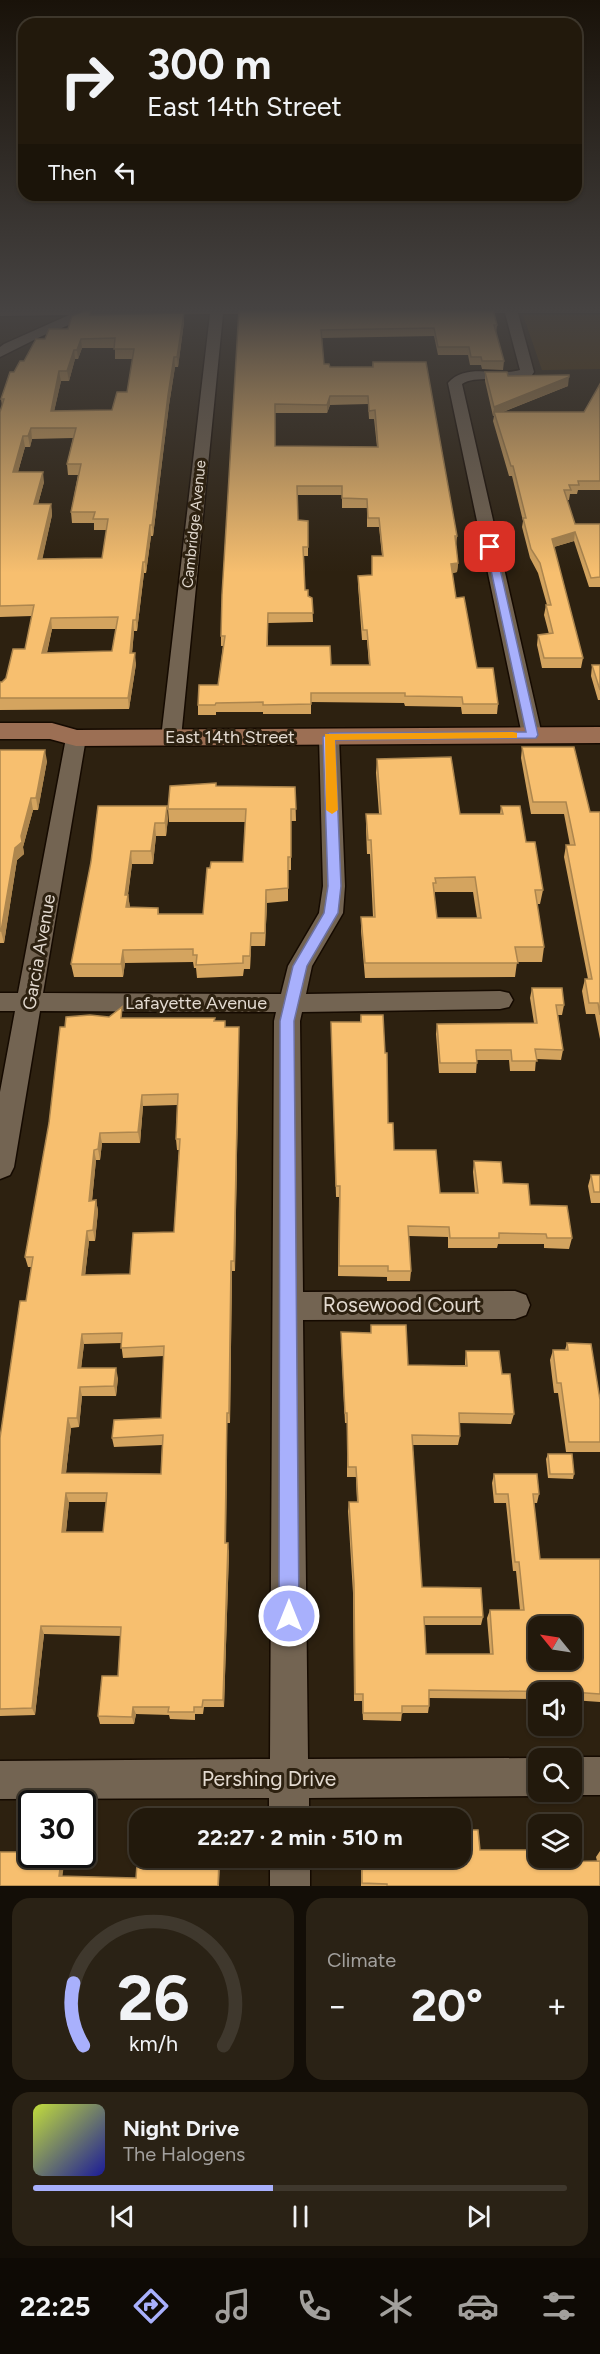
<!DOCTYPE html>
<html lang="en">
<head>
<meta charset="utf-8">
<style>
  :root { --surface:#22190c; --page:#2a2215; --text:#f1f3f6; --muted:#a2a09d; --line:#3f382d; --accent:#a8b0fc }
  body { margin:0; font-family:Figtree,sans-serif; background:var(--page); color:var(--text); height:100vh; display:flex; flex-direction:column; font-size:22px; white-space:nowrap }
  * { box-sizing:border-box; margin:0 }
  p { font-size:20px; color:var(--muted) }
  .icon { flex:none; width:33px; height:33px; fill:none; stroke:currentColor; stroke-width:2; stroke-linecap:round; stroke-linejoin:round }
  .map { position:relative; height:1886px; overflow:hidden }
  .details { display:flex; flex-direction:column; gap:12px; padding:12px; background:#130e07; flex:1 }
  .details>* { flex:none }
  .top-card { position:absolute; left:18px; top:18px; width:564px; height:183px; border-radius:18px; box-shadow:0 2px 4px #0004,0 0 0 2px var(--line); background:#22190c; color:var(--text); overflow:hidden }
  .needle { width:39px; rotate:300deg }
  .fabs { position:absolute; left:528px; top:1616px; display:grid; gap:12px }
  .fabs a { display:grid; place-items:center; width:54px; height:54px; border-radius:12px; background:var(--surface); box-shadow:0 2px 4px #0004,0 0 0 2px var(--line); font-size:30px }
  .speed { position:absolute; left:18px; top:1790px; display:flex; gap:12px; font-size:30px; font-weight:700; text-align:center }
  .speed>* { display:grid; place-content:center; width:78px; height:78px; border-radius:50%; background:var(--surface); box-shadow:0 2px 4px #0004,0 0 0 2px var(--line); line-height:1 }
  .speed .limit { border:3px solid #111; border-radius:9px; background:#fff; color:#111 }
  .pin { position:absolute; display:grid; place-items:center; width:51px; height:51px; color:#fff; margin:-26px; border-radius:12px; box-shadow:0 3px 9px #0006 }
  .me { position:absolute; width:66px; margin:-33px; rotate:0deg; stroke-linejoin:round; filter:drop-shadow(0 0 4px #0008) }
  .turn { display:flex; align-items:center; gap:21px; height:126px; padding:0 30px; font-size:27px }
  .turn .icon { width:78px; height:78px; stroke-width:2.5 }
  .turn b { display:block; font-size:42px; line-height:51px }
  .then { display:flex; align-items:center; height:57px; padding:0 30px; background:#0003; gap:12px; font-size:22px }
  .big { font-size:45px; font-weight:700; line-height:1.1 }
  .details .tile { flex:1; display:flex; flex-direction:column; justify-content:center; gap:9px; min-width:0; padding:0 21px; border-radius:18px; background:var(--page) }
  .details .dial { align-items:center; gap:0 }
  .dial svg { height:156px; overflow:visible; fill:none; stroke:var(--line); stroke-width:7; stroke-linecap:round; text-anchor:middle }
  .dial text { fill:var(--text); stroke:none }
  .song { display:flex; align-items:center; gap:18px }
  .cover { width:72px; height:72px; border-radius:9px; background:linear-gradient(135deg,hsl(70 70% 55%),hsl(240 70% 35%)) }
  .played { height:6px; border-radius:3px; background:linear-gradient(90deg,var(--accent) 45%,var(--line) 45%) }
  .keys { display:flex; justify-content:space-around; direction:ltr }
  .heat { display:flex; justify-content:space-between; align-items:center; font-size:33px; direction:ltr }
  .details .tiles { flex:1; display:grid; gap:12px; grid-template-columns:1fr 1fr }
  .tile:last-child { grid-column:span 2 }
  .trip { position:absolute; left:129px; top:1808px; width:342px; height:60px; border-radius:18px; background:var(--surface); box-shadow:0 2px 4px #0004,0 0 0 2px var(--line); font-weight:700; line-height:60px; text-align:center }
  .dock { display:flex; height:96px; justify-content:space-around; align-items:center; background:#0e0a05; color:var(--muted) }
  .dock .icon { width:42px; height:42px }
  .dock .on { color:var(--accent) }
  .dock b { font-size:27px; color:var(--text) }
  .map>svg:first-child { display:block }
  .green { fill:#4e3306 }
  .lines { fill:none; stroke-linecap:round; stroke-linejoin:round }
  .street-casing { stroke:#150a00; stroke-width:3 }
  .primary-casing { stroke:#150a00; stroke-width:3 }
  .street { fill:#736452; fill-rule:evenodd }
  .primary { fill:#9c6f54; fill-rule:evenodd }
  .wall { fill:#d4a45f; fill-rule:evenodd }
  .shaded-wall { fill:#ad864e }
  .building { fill:#f7bf6f; stroke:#ad864e; stroke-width:1.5; fill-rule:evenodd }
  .route { fill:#a8b0fc; stroke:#6d72a4; stroke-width:1.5 }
  .slow { fill:#f59e0b }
  .labels { text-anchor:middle; stroke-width:6; stroke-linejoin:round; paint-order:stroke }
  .far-street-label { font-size:15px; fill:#e3dad0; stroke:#2d2110 }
  .street-label { font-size:18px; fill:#e3dad0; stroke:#2d2110 }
  .near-street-label { font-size:21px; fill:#e3dad0; stroke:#2d2110 }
</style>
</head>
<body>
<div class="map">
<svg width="600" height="1886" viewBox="0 0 600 1886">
  <rect width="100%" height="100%" fill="#2d2110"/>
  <path class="green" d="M523,315H600V369L542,370Z"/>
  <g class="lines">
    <defs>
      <path id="street" d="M0,309L277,310L271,314H223L181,738L178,742H164L161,738L210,314L81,315V320L42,336L0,357V347L4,344L69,315L0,316Z
        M600,309V313H518L534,372L532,375C510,384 477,374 462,384L542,735L539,739H525L522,735L448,383C466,362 497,377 520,370L505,313L461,314L455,310Z
        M329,731L336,733L339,737L345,886L343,913L312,966L306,994L500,991L509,993L513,1000L509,1007L500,1009L302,1012L300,1021L303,1292L515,1291L526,1295L530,1305L526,1315L515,1319L303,1320L308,1759L538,1758V1791H551L538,1796L309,1798V1818H269V1798L0,1799V1761L270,1759L274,1021L276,1012L40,1011L14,1167L10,1175L0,1179V1092L15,1011H0V993H18L66,738L69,734H83L86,738L43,993L281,994L288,966L319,913L323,886L319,737L322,733Z
        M572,1757H600V1795H572L561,1791H572V1758H569Z
        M270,1857H310V1886H270Z"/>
      <path id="primary" d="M0,723H52L77,730L600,727V743L76,746L50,739H0Z"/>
    </defs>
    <use href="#street" class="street-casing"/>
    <use href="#primary" class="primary-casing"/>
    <use href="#street" class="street"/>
    <use href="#primary" class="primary"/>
  </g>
  <path class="wall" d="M239,309L497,325L496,333L504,361L503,370L482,369L481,365H470L468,355H438L434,336L322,338L324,364L330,367H372L373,362L457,536L456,545L458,563L457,572L452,573L456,598L477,668L498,704L497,714H462L461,707L405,706L404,703L311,702V714H263V712H216V715H198V705L218,685L223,646H221V636ZM368,404L369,419H374L377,447L275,446V413H327L330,405ZM297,495H342V508H367V527H379L382,556L372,575L358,576V585L362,640H367L369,665H331L268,646V623L313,622L312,598L308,596L305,590L304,556H308V521L298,520Z
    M184,313V322L178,367H175L169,405L153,536H151L146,573H144L137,631H134L132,653L136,664L129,709L0,710V682H2L6,678L25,649L32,616L0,617V412L2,406L1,399L14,372L45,339L68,329L93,315ZM82,348H115V359H133L127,392L112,410L54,411L61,381H69L75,359H78ZM73,438L67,464L68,475H78L71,512L72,523H94V530H107L102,558L42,559L52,515L51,504H38L44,482L18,472L25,447H30L32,439ZM52,629H116L112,651L47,653Z
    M485,372L568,386L503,412H584L600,384V490H578L577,494H570L569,500H567L575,524H600V587H589L574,541L554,547L583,658L581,668H542L537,645L538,635L549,634L544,615L546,605H547L538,573L530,558L522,527L523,521L512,476H509L493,421L494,416H493L485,381Z
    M592,665H600V700H598L591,676Z
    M522,747L590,812H600V1039L595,1014H586L582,991L585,979H588L564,857L566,845H570L564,814H531L521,758Z
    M0,750L47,761L38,810H33L23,847L24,854L17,860L4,943H0V945Z
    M377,759L460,814H500L501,806L526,842L543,890L540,904H537L544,947L542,962H517L515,977L365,978L361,931V917H373L370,854H367L366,829V814H379L376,773ZM435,892H473L477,918H437L434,897Z
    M217,786L295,787L296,821H291V870H288V901L267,903L265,946H251L250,969H244L243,976L197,978L196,968H194L193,962L125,963L123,977H74L71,964L91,862L98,806L168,818L166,836H156L153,864H132L128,895L130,908H158L159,914H203L243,862L245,822H169L168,809Z
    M532,988L564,1005L562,1015H558L563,1050L561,1060L536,1059L535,1071H510L509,1060H477L476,1073H439L436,1034L437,1024L534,1023L530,998Z
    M361,1015L394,1150L440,1193H475L473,1172L474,1161L572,1238L569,1249L544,1248V1244H498L497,1248H448V1237L409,1236L411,1271L410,1281H387V1277L338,1276L339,1197H336L331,1022H360Z
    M124,1018L215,1021L225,1027H239L235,1271H232L230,1423H227L226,1543L229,1552L224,1707H204L203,1714H195V1720L170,1719L169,1715L136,1714L134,1724H100L98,1716L118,1676L121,1636L44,1634L35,1715L0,1716V1438L26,1301L32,1267H28L25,1257L49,1123L65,1027ZM177,1105L176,1139L177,1150H179L174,1232L130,1274L85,1275L89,1241H95L98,1211L96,1200H92L96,1160H100L102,1143H140L143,1106ZM121,1343L123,1358L164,1356L161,1418L112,1438L114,1447L162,1445L161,1474L66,1473L71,1428L79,1427L82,1396H116L118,1378L81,1368L84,1344ZM69,1502H106L103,1532H66Z
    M591,1175H600V1203H591L588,1186Z
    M371,1325L408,1365H465V1361L466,1351L502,1374L514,1414L511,1424L459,1423L460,1436L458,1445H412L422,1587L483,1617L481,1625H425L426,1654H490L487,1618L490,1610H520L516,1571H513L506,1503H494L492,1483L494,1474L539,1494L537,1503H534L540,1559H600V1702L572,1700V1692H538V1699L429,1698V1706L428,1713H402L401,1721L363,1720L362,1701H354L353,1593L348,1511L349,1502H357L356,1477H347V1423H345L341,1342V1332L371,1333Z
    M567,1343L600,1400V1452H566L558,1393H554L550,1360L553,1350H565Z
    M548,1454L574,1474L573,1479L548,1478L546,1459Z
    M480,1850L555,1862L597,1861L596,1857L600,1851V1886H361V1857H460Z"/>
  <path class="shaded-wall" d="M184,313V322L178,367L177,357Z
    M81,339L82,348L78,359L77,350Z
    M74,350L75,359L69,381L67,371Z
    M174,357L175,367L169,405L153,536L152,525L168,395Z
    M59,371L61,381L52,421L51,411Z
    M569,377L568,386L495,415L494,412V416H493L494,407Z
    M330,396V405L327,413V405Z
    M31,428L32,439L30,447L28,436Z
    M23,436L25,447L15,482L13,472Z
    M43,472L44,482L35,515L34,504Z
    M51,504L52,515L40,570L38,559Z
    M150,525L151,536L146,573L145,562Z
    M575,532L574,541L550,548L552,539Z
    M143,562L144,573L137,631L136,620Z
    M458,563L457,572L450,574L451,564Z
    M51,618L52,629L44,665L42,653Z
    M133,620L134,631L131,665L130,653Z
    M135,653L136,664L129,709L128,698Z
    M45,750L47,761L38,810L36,798Z
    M31,798L33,810L23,847L24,854L17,860L4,943L1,931L15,848L21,836Z
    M167,806L168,818L166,836L165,823Z
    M155,823L156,836L153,864L151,851Z
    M131,851L132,864L127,900L128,895L130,907L128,920L125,895Z
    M266,890L267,903L265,946V933Z
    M251,933V946L250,969V956Z
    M123,950L125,963L123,977L121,964Z
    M239,1027V1038L235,1271L234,1261Z
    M142,1095L143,1106L140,1143L138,1132Z
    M100,1133L102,1143L100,1160L98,1149Z
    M94,1150L96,1160L91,1211L89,1201Z
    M96,1200L98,1211L95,1241L93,1230Z
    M87,1231L89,1241L84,1286L82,1275Z
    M231,1261L232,1271L230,1423L229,1413Z
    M82,1334L84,1344L80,1378L78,1368Z
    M116,1368L118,1378L116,1396L114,1386Z
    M80,1387L82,1396L79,1427L77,1418Z
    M227,1413V1423L226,1552L225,1543Z
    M68,1418L71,1428L65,1482L62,1473Z
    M66,1493L69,1502L65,1540L62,1532Z
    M228,1543L229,1552L224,1707L223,1700Z
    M41,1626L44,1634L35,1715L32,1708Z
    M133,1707L136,1714L134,1724L132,1717Z
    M62,1854H65L62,1881L59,1876Z
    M219,1860L220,1866L219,1886H218Z"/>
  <path class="building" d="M82,309H92L90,315L184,313L177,357H174L168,395L152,525H150L145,562H143L136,620H133L130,653H135L128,698H0V682H2L6,678L13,649H25L34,605L0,606V412L4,399H1L10,372H14L20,361H24L36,339H45L49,329H68L72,316L82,312ZM115,338L114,349H134L127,392H117L112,410L51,411L59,371H67L74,350H77L81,339ZM31,428H76L67,464H81L71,512H95L93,519H108L102,558L38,559L51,504H34L43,472H13L23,436H28ZM118,617L112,651L42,653L51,618Z
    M239,309H493L497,325H494L504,361H482L481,357H471L469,347H438L434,328L321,330L324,364H329L330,367H373V362H426L457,536H455L458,563L451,564L456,598L464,597L477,668H493L498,704H463L462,697L405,696V693H311V704L263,705V702L216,703L215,705H198L199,685H218L225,636H221L222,595ZM330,396H368L369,411L375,410L378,447L275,446V404L327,405ZM297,486H342V498L367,499L368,518H379L383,556H372V575L358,576L363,630H367L370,665H331L330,646H267L268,613H313L312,598L308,596V590H305L303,547H308V521L298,520Z
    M485,372H507L508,376L569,375V377L494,407Z
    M600,384V481H578L579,485H569L571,490H564L575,524H600V577L591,578L575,532L552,539L583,658H544L538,635L553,633L546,605H551L540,563L531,549L523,518H526L513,466H511L494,412H584Z
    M592,665H600V690Z
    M522,747H574L590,812H600V1015L598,1003H589L585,979H592L566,845H575L566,802H533Z
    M0,750H45L36,798H31L21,836L22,842L15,848L1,931H0Z
    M451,757L460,814H503L501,806H520L526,842H535L543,890H535L544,947H515L518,963H365L361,917H375L371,840H368L366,814H381L377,759ZM475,877L481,918H437L433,883H436L435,878Z
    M216,783V786L295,787L296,809H291V857H288V888L266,890L265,933H251L250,956H243V963L196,965L197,955H193V949L123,950L121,964H71L91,862L98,806H167L165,823H155L151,851H131L125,895H128L126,907L158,908V914H203L207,868H210L211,862H243L246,809H168L170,786Z
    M532,988H562L564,1005H556L563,1050L535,1049L537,1061H512L511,1050H476L477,1063H440L437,1024L537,1023Z
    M122,1007L121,1018H215L214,1021H225V1027H239L234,1261H231L229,1413H227L225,1543H228L223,1700H203L202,1707H194V1712H168L169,1707H133L132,1717L98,1716L102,1676H118L121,1627L41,1626L32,1708L0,1709V1438L20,1301H26L33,1257H25L49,1123L60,1027H65L66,1017L90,1015L109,1017ZM178,1094L176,1139H180L174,1232L133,1233L130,1274L82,1275L87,1231L93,1230L96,1200L89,1201L94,1150L98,1149L100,1133L138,1132L142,1095ZM122,1333L121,1348L164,1346L161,1418L114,1420L112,1438L163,1435L161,1474L62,1473L68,1418H77L80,1387L114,1386L116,1368H78L82,1334ZM66,1493H107L103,1532H62Z
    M361,1015H383L385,1053H387L388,1123H393L394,1150H436L440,1193H478L474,1161L501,1162L503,1183L528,1184L530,1205L567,1206L572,1238H547L546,1234L499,1233V1238H450L449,1227L408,1226L411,1271H388V1266H339L340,1186H336L331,1022H361Z
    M591,1175H600V1192H594Z
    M371,1325H406L408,1365L467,1366L466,1351H499L502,1374H510L514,1414L459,1413L460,1436L412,1435L422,1587L481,1588L483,1617H424L426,1654H493L490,1610H524L519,1562H515L508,1494H496L494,1474H537L539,1494H533L540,1559H600V1694L572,1692L429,1690V1706H402V1713H363V1694H355L354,1584L349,1502H358L356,1467H348L347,1413H345L341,1332L371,1333ZM538,1626H572V1659H538Z
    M567,1343L591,1344L600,1400V1442H569L561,1383H557L553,1350H568Z
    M548,1454H572L574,1474H550Z
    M460,1830H478L480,1850H538V1857H554L555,1862L600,1861V1886H387V1884L362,1883V1857H460Z
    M139,1837L140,1857H209V1860H219L218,1886H0V1852H32V1854H62L59,1876L136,1878Z"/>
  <linearGradient id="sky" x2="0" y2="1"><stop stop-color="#191209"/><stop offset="0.54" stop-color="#464342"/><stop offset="1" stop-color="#464342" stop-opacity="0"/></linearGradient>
  <rect width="600" height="573" fill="url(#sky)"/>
  <path class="route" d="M490,544L495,547L538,735L536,738L335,740L341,886L338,913L307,966L294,1021L299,1616L296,1623L289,1626L282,1623L279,1616L280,1021L293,966L324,913L328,886L323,737L329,733L526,732L486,547Z"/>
  <path class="slow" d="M513,732L517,733V738L335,740L338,810L332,814L326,810L325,734Z"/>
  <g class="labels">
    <g class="far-street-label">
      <text transform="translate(194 524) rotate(-84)" y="5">Cambridge Avenue</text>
    </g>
    <g class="street-label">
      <text x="230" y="743">East 14th Street</text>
      <text transform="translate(39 952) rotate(-80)" y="6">Garcia Avenue</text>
      <text x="196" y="1009">Lafayette Avenue</text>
    </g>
    <g class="near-street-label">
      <text x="402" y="1312">Rosewood Court</text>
      <text x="269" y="1786">Pershing Drive</text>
    </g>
  </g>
</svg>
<div class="fabs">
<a><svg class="needle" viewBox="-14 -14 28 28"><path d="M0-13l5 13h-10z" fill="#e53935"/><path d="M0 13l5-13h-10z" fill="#a2a09d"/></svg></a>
<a><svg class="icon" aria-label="sound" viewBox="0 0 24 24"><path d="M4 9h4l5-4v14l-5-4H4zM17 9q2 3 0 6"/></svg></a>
<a><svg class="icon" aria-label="search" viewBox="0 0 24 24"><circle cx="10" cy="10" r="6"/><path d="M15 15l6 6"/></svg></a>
<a><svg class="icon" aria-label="layers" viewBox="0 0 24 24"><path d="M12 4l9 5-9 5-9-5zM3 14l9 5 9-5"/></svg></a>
</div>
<div class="speed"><div class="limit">30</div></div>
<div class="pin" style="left:490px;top:547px;background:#d93025"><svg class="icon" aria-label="arrive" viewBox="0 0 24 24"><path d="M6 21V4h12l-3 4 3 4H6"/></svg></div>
<svg class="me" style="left:289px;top:1616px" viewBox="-20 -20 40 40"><circle r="17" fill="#a8b0fc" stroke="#fff" stroke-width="3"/><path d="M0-11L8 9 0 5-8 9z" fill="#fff"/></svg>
<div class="trip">22:27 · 2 min · 510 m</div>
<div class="top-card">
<div class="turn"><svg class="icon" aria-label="right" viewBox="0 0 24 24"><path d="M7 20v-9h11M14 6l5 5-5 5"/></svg><div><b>300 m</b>East 14th Street</div></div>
<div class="then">Then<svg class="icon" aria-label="left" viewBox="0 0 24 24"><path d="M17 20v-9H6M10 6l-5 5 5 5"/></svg></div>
</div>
</div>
<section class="details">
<div class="tiles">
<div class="tile dial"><svg viewBox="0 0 100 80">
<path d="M14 69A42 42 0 1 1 86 69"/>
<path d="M14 69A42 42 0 0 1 9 37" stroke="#a8b0fc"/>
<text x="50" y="56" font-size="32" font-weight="700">26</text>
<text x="50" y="72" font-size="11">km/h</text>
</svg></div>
<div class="tile"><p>Climate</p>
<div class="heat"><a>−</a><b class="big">20°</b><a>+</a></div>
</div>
<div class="tile">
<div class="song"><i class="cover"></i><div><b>Night Drive</b><p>The Halogens</p></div></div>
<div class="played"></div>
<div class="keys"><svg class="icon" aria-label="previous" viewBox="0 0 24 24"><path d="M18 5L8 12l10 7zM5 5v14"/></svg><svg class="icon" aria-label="pause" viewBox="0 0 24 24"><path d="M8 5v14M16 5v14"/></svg><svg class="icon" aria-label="next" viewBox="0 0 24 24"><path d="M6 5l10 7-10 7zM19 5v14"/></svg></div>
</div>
</div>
</section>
<nav class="dock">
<b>22:25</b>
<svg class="icon on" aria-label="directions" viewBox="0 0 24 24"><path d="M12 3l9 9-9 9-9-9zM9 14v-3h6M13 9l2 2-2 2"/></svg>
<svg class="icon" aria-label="music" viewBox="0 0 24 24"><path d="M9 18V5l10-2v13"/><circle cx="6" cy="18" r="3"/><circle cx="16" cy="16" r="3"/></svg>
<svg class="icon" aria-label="phone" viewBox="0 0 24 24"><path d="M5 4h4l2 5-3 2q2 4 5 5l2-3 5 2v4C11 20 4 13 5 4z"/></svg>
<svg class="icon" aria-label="climate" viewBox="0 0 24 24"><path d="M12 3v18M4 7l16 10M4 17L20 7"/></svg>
<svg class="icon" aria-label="car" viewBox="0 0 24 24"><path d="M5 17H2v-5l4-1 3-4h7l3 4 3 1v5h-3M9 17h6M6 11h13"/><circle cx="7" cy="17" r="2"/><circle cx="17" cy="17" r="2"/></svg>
<svg class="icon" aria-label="filters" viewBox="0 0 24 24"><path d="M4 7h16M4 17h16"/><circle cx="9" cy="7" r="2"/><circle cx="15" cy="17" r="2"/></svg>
</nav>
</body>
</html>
